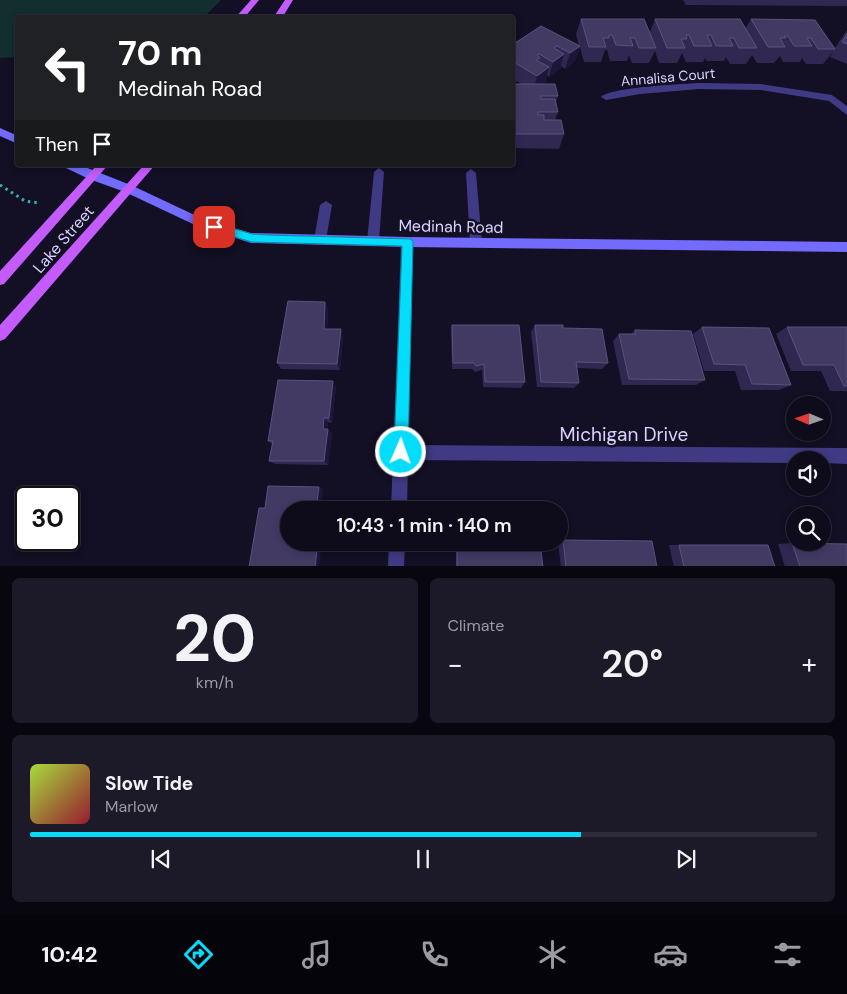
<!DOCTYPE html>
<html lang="en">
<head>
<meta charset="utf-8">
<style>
  :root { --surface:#0e0b1b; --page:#1c1928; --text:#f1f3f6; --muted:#9b9ba3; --line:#2e2b3a; --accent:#03dcfa }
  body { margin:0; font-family:"DM Sans",sans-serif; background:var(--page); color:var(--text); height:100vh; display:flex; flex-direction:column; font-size:19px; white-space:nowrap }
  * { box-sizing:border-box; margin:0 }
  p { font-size:16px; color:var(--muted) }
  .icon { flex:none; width:28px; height:28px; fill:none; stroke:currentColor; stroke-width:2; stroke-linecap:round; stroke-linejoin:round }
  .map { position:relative; height:566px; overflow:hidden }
  .side { display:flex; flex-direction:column; gap:12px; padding:12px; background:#08060f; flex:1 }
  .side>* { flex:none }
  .guide { position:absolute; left:15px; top:15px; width:500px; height:152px; border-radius:5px; box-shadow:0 2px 8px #0003,0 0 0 1px var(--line); background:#202124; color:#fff; overflow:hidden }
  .needle { width:32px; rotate:272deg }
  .controls { position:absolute; left:786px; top:396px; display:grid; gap:10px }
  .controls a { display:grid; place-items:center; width:45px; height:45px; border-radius:50%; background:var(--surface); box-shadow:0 2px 8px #0003,0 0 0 1px var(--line); font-size:25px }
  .speed { position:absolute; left:15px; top:486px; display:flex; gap:10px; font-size:25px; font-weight:700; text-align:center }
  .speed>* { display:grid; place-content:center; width:65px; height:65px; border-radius:50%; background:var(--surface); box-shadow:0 2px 8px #0003,0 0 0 1px var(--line); line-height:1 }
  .speed .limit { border:2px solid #111; border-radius:8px; background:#fff; color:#111 }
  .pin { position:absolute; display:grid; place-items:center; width:42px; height:42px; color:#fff; margin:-21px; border-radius:10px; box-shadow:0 2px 8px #0006 }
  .me { position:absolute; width:55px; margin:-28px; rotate:2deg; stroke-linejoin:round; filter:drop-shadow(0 0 4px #0008) }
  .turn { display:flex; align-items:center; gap:18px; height:105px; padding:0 20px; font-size:22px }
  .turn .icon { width:65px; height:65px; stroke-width:2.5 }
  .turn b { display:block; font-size:35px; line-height:42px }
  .then { display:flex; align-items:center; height:48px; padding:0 20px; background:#0003; gap:10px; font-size:19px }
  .big { font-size:38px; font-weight:600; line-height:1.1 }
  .side .widget { flex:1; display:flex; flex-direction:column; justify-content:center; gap:8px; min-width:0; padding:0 18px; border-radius:8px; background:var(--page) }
  .side .dial { align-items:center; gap:0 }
  .dial b { font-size:65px; line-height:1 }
  .song { display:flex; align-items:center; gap:15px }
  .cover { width:60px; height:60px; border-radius:8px; background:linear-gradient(135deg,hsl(80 70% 55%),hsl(350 70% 35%)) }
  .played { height:5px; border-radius:2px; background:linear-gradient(90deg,var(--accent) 70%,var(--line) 70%) }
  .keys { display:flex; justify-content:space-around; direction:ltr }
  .heat { display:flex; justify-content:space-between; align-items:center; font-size:28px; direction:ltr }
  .side .tiles { flex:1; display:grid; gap:12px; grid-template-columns:1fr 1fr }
  .widget:last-child { grid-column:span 2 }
  .trip { position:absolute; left:280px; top:501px; width:288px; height:50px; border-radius:25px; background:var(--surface); box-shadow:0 2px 8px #0003,0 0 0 1px var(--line); font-weight:600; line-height:50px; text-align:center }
  .tab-bar { display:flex; height:80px; justify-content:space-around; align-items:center; background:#06040b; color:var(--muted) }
  .tab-bar .icon { width:35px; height:35px }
  .tab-bar .current { color:var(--accent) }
  .tab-bar b { font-size:22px; color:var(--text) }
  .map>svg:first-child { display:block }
  .green { fill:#122e2e }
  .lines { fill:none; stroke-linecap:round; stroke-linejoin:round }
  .path { stroke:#30b5b0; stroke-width:3; stroke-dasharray:2.5 4; stroke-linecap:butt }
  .lane { fill:#3f3a83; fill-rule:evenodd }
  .street { fill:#3f3a83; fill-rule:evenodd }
  .secondary { fill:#726bfd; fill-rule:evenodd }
  .primary { fill:#c45bfd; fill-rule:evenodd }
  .wall { fill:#312852 }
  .shaded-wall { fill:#1d1638 }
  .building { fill:#433a64; stroke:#5a527c }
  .route { fill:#03dcfa; stroke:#028fa2 }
  .labels { text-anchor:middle; stroke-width:5; stroke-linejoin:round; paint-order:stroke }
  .far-street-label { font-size:14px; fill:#d9d3fe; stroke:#130f24 }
  .street-label { font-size:16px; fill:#d9d3fe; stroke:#130f24 }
  .near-street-label { font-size:19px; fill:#d9d3fe; stroke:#130f24 }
</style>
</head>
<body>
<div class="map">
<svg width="847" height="567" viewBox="0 0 847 567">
  <rect width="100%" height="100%" fill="#130f24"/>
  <path class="green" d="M0,0H221L204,17L18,18L17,57L0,58Z"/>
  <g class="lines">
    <path class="path" d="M0,185L25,201L39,203"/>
    <path class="lane" d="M379,168L384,172L379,241L377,244H369L367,241L374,172Z
      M471,169L476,173L482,243L480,246H472L470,243L466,173Z
      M326,201L332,205L326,240L324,243H316L314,240L320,205Z"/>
    <path class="street" d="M699,83L761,84L832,95L847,106V115L829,101L761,90L699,89L640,94L606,100L601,97C611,87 681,84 699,83Z
      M407,237L411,239L413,242L408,445L847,448V464L822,463V460H795V463L408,460L407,510H391L401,242L403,239Z
      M389,542H405L404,567H388Z"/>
    <path class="secondary" d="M0,128L18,136V144L0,136Z
      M65,165H80L133,186L203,219L251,233L407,237L847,242V252L407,247L251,243L195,225L125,192L89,179L66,168Z"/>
    <path class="primary" d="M251,0H259L244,18H235Z
      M285,0H293L282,18H273Z
      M97,165H108L4,284L0,285V271Z
      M144,165H155L5,339L0,341V325Z"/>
  </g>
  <path class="wall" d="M683,0H847V6L686,5Z
    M581,19L650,32L655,19L745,29L751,19L815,20L835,48L847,30V64L830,57L834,51L823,64H806L802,58L800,62H783L780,56L774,63H757L752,55L746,64H730L726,57L724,61H707L705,58L703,62H686L682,53L677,63H659L655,51L649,63H632L629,55L627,61H610L607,50H605L601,62H584L580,47L575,61L565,69L561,66L560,69L549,77L547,75L545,83L543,84L558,96L556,102L558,112L555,120L564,134L559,149L512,148V84H521L512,78V45L579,46L576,34Z
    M325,302L328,309L327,329L343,336L340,370L281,369L277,363Z
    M452,325L525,382L521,388L483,387L482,370L475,372L472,369H452L451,332Z
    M535,325L563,328L608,363L602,369L577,368L579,383L574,388L537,387L531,332Z
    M702,327L791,385L779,390H741L735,371H704L693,334Z
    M787,327H847V391H830L821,371H791L776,334Z
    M635,330L705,380L696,385H622L613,341L619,334H631Z
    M336,386L332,423L328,422L327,429L332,433L328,465L275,464L269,461L272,444L268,441Z
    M563,540L657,567H561L558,542H559V541Z
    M456,542H540L543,567H456Z
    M792,543L847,567H785L778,544Z
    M669,545H679L775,567H674Z"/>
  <path class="shaded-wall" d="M580,46L575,61L565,69L570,53Z
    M564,54L560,69L549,77L553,62Z
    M549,67L545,83L533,91L537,76Z
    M325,302L328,309L327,336L324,329Z
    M341,329L343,336L340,370L337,364Z
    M333,381L336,386L332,423L329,418Z
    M324,418L328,422L326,433L323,429Z
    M328,429L332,433L328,465L324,461Z
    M319,487L323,489L321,510H316Z
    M318,542H322L319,567H315Z"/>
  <path class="building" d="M581,19H644L656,48H639L635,38H630L633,46L616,45L612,35H609V38H603L606,47H589Z
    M655,19H740L757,48H739L734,38H729L733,46H716L711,35H707L712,46H694L689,35H686L687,39H681L685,48H667Z
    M751,19L815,20L835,49H818L811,38H807L812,46H794L788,36H784L786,38H780L785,47H768Z
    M541,26L580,46L570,53L557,46L554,48L564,54L553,62L539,54L537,55L540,58L536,60L549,67L537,76L512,61V45Z
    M847,34V44L842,42Z
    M512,84H555L558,96H541V99H555L558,112H538V115H544V120H561L564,134H512Z
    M288,301L325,302L324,329H341L337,364L277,363Z
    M452,325H519L525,382H485L484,364L476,366L474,363H453Z
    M535,325H563V328L602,329L608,363L576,362L579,383L541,382Z
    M702,327L769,328L791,385L752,384L745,365L714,364Z
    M787,327H847V386H844L834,365H803Z
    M635,330L691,331L705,380L629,379L619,334H636Z
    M278,380L333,381L329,418H324L323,429H328L324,461H269L273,441H268Z
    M268,486L319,487L316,510H289V542H318L315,567H249L259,508H265Z
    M563,540L652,541L657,567H566Z
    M457,542H540L543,567H457Z
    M792,543L847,544V567H800Z
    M679,545H768L775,567H684Z"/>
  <path class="route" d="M214,223L252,234L267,235L411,239L413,242L408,452L406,457L401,459L396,457L394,452L402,246L252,242L211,230L209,227Z"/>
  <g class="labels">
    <g class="far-street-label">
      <text transform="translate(668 77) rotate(-5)" y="5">Annalisa Court</text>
    </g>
    <g class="street-label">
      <text transform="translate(451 226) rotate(1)" y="6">Medinah Road</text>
      <text transform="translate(63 239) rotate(-49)" y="6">Lake Street</text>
    </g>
    <g class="near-street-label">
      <text x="624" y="441">Michigan Drive</text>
    </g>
  </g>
</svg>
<div class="controls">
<a><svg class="needle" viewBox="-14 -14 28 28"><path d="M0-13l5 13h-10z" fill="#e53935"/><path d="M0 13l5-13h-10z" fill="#9b9ba3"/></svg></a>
<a><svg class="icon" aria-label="sound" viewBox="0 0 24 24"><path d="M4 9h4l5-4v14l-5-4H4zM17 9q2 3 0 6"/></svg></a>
<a><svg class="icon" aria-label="search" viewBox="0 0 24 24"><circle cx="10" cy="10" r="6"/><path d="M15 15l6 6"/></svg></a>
</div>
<div class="speed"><div class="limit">30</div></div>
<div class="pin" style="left:214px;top:227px;background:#d93025"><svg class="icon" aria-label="arrive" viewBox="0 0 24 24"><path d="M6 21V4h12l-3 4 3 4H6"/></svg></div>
<svg class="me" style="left:401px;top:452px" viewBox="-20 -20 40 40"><circle r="17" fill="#03dcfa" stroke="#fff" stroke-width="3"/><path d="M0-11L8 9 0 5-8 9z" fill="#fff"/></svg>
<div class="trip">10:43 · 1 min · 140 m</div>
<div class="guide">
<div class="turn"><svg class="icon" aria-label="left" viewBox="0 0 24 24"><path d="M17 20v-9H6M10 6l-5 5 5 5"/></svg><div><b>70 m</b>Medinah Road</div></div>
<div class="then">Then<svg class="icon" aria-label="arrive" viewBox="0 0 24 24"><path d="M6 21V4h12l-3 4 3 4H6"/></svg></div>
</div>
</div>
<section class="side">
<div class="tiles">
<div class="widget dial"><b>20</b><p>km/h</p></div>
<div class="widget"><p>Climate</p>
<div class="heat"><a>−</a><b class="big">20°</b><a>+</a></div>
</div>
<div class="widget">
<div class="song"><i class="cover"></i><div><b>Slow Tide</b><p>Marlow</p></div></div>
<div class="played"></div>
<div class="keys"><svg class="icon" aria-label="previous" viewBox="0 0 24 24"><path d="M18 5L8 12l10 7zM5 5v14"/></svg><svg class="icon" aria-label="pause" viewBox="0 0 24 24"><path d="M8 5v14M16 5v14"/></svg><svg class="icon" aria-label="next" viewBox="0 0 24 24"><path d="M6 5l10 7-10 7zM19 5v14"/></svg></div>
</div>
</div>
</section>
<nav class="tab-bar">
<b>10:42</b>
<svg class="icon current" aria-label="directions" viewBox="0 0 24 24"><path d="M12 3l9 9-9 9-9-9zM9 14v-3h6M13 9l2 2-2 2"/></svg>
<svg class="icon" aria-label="music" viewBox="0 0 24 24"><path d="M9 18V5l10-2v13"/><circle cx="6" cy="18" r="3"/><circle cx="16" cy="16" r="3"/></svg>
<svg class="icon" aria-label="phone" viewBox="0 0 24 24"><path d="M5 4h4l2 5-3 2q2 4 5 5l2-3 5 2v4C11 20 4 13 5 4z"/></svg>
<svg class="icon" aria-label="climate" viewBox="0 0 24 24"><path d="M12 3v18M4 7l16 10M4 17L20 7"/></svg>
<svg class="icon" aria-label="car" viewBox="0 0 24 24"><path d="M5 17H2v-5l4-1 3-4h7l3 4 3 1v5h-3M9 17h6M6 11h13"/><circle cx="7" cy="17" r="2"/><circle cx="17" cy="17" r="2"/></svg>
<svg class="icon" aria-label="filters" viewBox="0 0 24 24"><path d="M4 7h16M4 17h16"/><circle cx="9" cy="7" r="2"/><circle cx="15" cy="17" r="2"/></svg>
</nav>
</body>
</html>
